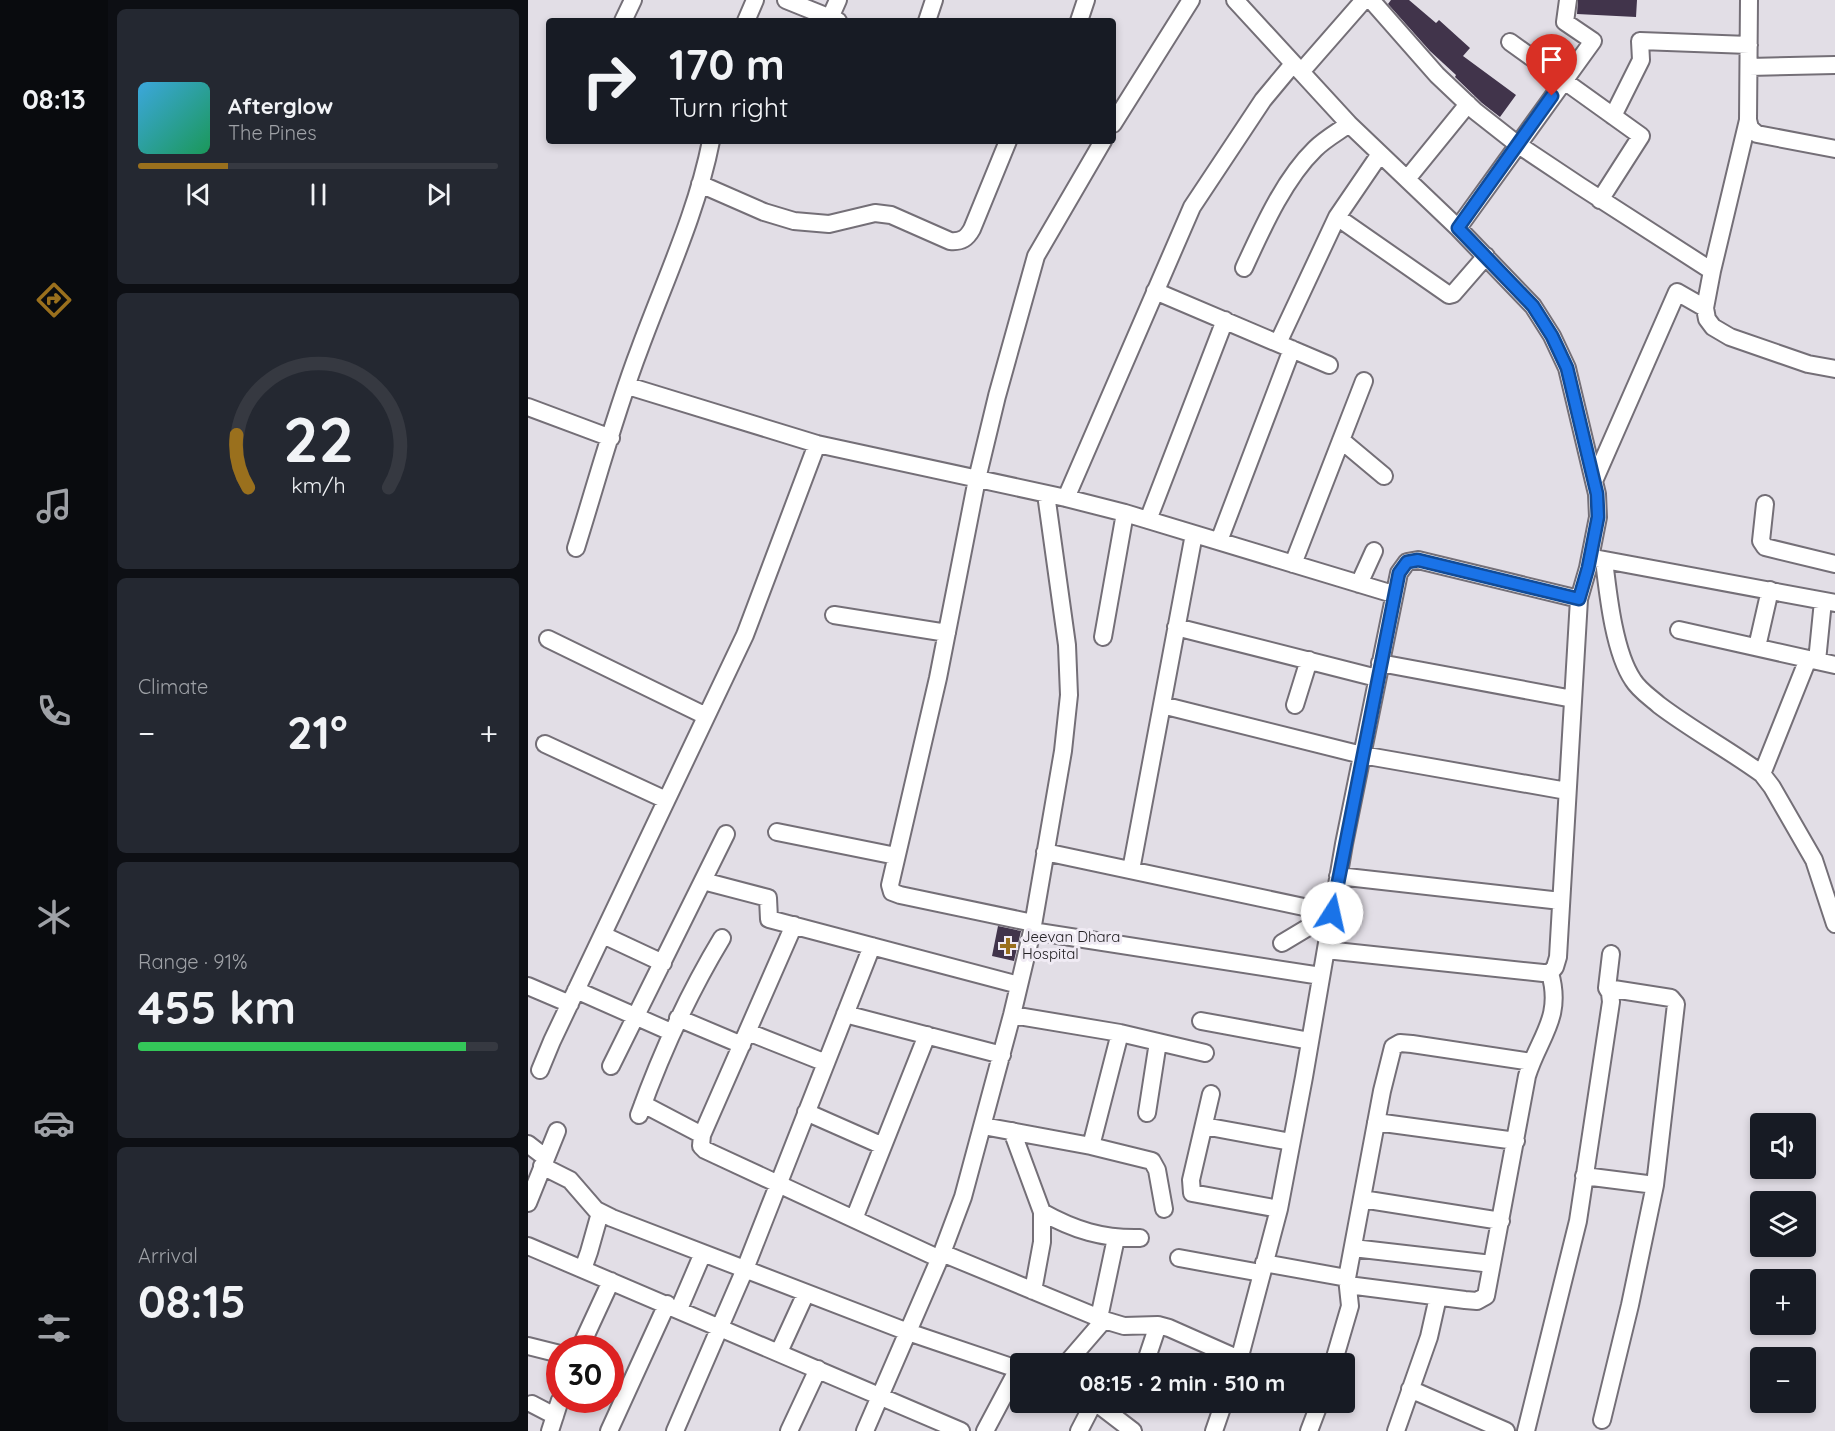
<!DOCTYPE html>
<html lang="en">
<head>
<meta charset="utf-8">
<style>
  :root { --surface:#171b24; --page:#242831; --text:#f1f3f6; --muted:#9ea1a6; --line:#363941; --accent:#9a701d }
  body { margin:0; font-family:Quicksand,sans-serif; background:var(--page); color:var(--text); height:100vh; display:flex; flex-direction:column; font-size:22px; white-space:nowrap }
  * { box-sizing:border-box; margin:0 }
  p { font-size:20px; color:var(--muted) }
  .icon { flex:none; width:33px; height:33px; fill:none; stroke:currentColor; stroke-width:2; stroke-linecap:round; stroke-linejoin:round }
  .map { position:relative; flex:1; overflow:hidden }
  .drawer { display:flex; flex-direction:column; gap:9px; padding:9px; background:#0d0f14; width:420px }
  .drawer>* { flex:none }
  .guide { position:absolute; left:18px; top:18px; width:570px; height:126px; border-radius:6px; box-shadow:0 3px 9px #0003; background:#171b24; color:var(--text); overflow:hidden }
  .fabs { position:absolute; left:1222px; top:1113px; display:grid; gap:12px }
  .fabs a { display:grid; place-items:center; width:66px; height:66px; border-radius:6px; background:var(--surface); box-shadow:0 3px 9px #0003; font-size:30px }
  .speed { position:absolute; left:18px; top:1335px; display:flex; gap:12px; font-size:30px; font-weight:700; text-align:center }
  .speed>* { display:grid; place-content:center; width:78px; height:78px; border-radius:50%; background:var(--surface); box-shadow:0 3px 9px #0003; line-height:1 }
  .speed .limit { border:9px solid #d22; background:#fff; color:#111 }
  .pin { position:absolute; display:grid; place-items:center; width:51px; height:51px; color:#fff; margin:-62px -26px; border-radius:50% 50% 50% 0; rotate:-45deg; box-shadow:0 0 6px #0007 }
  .pin .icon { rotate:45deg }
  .me { position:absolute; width:66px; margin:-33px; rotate:10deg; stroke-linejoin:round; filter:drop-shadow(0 0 4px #0008) }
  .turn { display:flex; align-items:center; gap:21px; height:126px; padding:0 24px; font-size:27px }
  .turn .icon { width:78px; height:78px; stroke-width:2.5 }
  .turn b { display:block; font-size:42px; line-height:51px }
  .big { font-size:45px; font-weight:700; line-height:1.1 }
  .drawer .card { flex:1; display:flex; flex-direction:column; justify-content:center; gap:9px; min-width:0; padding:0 21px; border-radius:9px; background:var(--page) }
  .drawer .dial { align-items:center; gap:0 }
  .dial svg { height:156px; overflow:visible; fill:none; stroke:var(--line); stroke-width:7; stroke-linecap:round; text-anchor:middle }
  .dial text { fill:var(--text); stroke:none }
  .song { display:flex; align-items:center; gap:18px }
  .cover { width:72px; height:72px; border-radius:9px; background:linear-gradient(135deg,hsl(200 70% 55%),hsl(150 70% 35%)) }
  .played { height:6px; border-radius:3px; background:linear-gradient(90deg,var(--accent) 25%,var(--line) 25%) }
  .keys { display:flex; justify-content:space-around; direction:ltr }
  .heat { display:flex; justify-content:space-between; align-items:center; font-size:33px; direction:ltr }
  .charge { height:9px; border-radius:4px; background:linear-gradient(90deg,#34c759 91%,var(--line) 0) }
  .trip { position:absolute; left:482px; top:1353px; width:345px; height:60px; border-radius:6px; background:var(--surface); box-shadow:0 3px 9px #0003; font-weight:700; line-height:60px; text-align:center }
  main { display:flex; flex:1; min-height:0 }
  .tabs { display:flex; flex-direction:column; width:108px; justify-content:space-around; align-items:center; background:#090b0e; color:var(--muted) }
  .tabs .icon { width:42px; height:42px }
  .tabs .on { color:var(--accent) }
  .tabs b { font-size:27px; color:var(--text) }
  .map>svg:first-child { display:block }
  .building { fill:#41344b }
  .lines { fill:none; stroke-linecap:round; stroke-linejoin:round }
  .minor-casing { stroke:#746f77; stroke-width:20 }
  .minor { stroke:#fff; stroke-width:16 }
  .route-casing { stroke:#114b97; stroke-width:15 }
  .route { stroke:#1a73e8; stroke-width:10 }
  .poi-dot { fill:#9a701d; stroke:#f0ebf4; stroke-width:2 }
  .labels { text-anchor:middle; stroke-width:6; stroke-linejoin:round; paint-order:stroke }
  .poi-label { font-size:15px; fill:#222023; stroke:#f0ebf4; text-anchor:start }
</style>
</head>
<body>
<main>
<nav class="tabs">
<b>08:13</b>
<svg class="icon on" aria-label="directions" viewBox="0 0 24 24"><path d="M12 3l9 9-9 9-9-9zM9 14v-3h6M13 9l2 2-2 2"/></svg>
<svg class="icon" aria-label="music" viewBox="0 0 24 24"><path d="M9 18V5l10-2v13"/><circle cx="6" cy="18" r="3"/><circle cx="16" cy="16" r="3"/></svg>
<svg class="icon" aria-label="phone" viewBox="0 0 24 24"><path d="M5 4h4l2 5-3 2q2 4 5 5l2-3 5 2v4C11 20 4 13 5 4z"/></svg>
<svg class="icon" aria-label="climate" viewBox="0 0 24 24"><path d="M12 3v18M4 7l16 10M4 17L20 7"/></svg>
<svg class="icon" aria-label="car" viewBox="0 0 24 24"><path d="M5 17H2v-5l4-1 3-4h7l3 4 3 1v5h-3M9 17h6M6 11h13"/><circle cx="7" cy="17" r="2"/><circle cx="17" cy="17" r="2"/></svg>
<svg class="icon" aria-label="filters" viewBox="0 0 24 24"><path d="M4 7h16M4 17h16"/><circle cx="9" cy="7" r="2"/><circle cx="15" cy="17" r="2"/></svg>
</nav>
<section class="drawer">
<div class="card">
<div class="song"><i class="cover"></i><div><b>Afterglow</b><p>The Pines</p></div></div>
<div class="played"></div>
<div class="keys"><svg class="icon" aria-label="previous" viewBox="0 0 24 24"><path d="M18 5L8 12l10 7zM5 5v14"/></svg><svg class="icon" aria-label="pause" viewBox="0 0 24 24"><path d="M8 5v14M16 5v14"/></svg><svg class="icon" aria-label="next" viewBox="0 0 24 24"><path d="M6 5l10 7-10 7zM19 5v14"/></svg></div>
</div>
<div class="card dial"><svg viewBox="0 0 100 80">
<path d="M14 69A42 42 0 1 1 86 69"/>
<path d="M14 69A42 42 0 0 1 8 42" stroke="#9a701d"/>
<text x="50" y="56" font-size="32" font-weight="700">22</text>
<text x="50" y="72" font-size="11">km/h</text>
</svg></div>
<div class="card"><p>Climate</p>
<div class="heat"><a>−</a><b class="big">21°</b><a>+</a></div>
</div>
<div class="card"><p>Range · 91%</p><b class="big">455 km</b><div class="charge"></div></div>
<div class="card"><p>Arrival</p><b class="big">08:15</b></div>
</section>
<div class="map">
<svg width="1307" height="1431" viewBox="0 0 1307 1431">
  <rect width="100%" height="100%" fill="#e2dee6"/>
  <path class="building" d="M863,0H881L908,23L911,20L942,48L935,56L988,95L972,117L954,103L927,77L928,75L902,51L860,4Z
    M1050,0H1109L1108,17L1049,14Z
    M470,926L493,931L486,961L464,956Z"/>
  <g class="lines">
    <defs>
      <path id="minor" d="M258,0L310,21
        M707,0L821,124L930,228L1005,306L1024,336L1039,368L1069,494L1070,517L1060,568L1051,599L1030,957L1027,967L1022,973H1015L798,950
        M843,0L909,75L947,111L989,144L1052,186L1184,271
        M1221,0L1220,120L1222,128L1229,134L1307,149
        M302,18L310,0
        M95,21L105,0
        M218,21L227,0
        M399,21L406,0
        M551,21L558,0
        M982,42L1113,136L1072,200
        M1221,67L1307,65
        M773,72L836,0
        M1085,116L1113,60L1112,41L1221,45
        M1220,120L1184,271L1177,308L1179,319L1185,327L1202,337L1280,364L1307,369
        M585,124L663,0
        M879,179L940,104
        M172,184L236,212L266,221L301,224L347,213L363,215L422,241C434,242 439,238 444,229L480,141
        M809,217L921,295L925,294L958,256
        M930,228L1065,41L1037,22L1040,0
        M716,268C734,229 756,179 787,149C797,139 810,132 821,124
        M627,291L801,365
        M750,343L809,217L852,154
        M100,386L289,444L538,498L597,513L865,594
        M0,407L83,438
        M813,440L856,476
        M1066,481L1149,292L1177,308
        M538,498L664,207L735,100L765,64
        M1237,504L1233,541L1237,547L1307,564
        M620,520L697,320
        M691,541L764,349
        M48,548C69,481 87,413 112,348C137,280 169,212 183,141
        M1066,558L1307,603
        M1076,560C1080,594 1086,652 1105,680C1111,690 1122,697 1131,705C1164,730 1201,750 1234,774L1244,787L1286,860L1307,924
        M765,564L836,381
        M831,584L846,551
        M306,615L419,633
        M648,627L849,678
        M1151,630L1307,665
        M575,637L597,513
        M20,639L178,716
        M1229,647L1242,590
        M1289,661L1295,601
        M852,663L1045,699
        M634,705L834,755L1039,791
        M767,705L781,660
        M17,744L138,800
        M1234,774L1280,659
        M249,832L368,856
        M517,852L804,913
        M603,870L666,534
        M810,876L1033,901
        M175,881L240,898L241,919L491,985
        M505,923L372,895L364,892L362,885L410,678L449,479L469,396L508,256L575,141
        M266,925L174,1135L173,1146L177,1150L412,1259
        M504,931L793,976
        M75,935L135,963
        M754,943L804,913
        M0,986L42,1004
        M48,990L143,1032
        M317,1014L474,1055
        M484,1015L592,1033L677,1053
        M150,1018L214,1045
        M673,1021L782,1041
        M220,1032L298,1063
        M83,1066L198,834
        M12,1070L24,1041L217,635L289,444
        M683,1094L663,1180L664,1193L751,1209
        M115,1104L174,1135
        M278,1112L355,1146
        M619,1113L630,1042
        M111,1115C134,1051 159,996 194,938
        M848,1122L988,1141
        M455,1126L563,1146L624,1161L629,1170L636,1209
        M676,1126L763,1142
        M484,1131L514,1212V1242L505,1291
        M0,1144L18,1158
        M563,1146L592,1033
        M14,1166L42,1180L68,1210L84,1218L380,1332L492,1370
        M1056,1176L1127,1185
        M834,1199L973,1221
        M0,1203L29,1131
        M514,1212C546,1230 575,1239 612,1238
        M326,1219L399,1035
        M0,1246L433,1431
        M825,1248L964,1264
        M414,1253L576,1320L596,1326L630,1325L641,1328L711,1359
        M651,1258L733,1273
        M736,1263L819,1278
        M55,1269L61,1252L72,1213L68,1210
        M820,1285L937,1300L949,1301L958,1296L999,1076C1011,1037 1035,1018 1022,973
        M151,1309L175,1253
        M571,1318L588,1238
        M0,1346L32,1354
        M52,1348L83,1281
        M251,1352L278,1293
        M538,1364L576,1320
        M617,1364L630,1325
        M710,1364L751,1209L776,1077L816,844L871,573L879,562L890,560L1051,599
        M805,1364L822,1306L819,1278L854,1091L865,1047L872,1043L884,1044L1004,1062
        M882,1389L978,1431
        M567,1402L605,1431
        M4,1404L27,1416
        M1074,1420L1102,1305L1127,1185L1148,1004L1143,998L1079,988
        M22,1431L32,1400
        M81,1431L139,1304
        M147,1431L217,1269L344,946
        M261,1431L290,1369
        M337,1431L414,1253L435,1197L484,1015L504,931L535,751L541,695L539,645L518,494
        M457,1431L490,1369
        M551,1431L566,1402
        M686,1431L696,1402
        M781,1431L792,1402
        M868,1431L901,1337L910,1297
        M998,1431L1050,1221L1083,1002L1082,993L1079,988L1083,954"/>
    </defs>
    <use href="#minor" class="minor-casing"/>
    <use href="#minor" class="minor"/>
  </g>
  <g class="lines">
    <defs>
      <path id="route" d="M804,913L871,573L879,562L890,560L1051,599L1060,568L1070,517L1069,494L1039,368L1024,336L1005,306L930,228L1024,96"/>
    </defs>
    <use href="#route" class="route-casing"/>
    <use href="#route" class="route"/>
  </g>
  <path class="poi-dot" d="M477 937h6v6h6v6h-6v6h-6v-6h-6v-6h6z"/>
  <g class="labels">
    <g class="poi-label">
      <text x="494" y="942">Jeevan Dhara<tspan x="494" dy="17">Hospital</tspan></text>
    </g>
  </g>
</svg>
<div class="fabs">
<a><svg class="icon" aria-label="sound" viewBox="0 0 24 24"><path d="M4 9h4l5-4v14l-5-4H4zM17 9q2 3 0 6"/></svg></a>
<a><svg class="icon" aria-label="layers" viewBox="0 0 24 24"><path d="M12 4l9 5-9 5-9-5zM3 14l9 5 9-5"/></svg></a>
<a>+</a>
<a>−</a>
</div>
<div class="speed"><div class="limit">30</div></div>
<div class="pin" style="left:1024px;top:96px;background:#d93025"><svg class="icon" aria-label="arrive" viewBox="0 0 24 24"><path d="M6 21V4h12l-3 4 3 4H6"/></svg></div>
<svg class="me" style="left:804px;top:913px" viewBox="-20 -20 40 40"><circle r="19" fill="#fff"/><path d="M0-13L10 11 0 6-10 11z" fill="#1a73e8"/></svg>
<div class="trip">08:15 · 2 min · 510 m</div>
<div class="guide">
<div class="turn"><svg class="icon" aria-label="right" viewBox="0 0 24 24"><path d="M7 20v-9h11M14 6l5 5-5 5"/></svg><div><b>170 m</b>Turn right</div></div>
</div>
</div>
</main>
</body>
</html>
